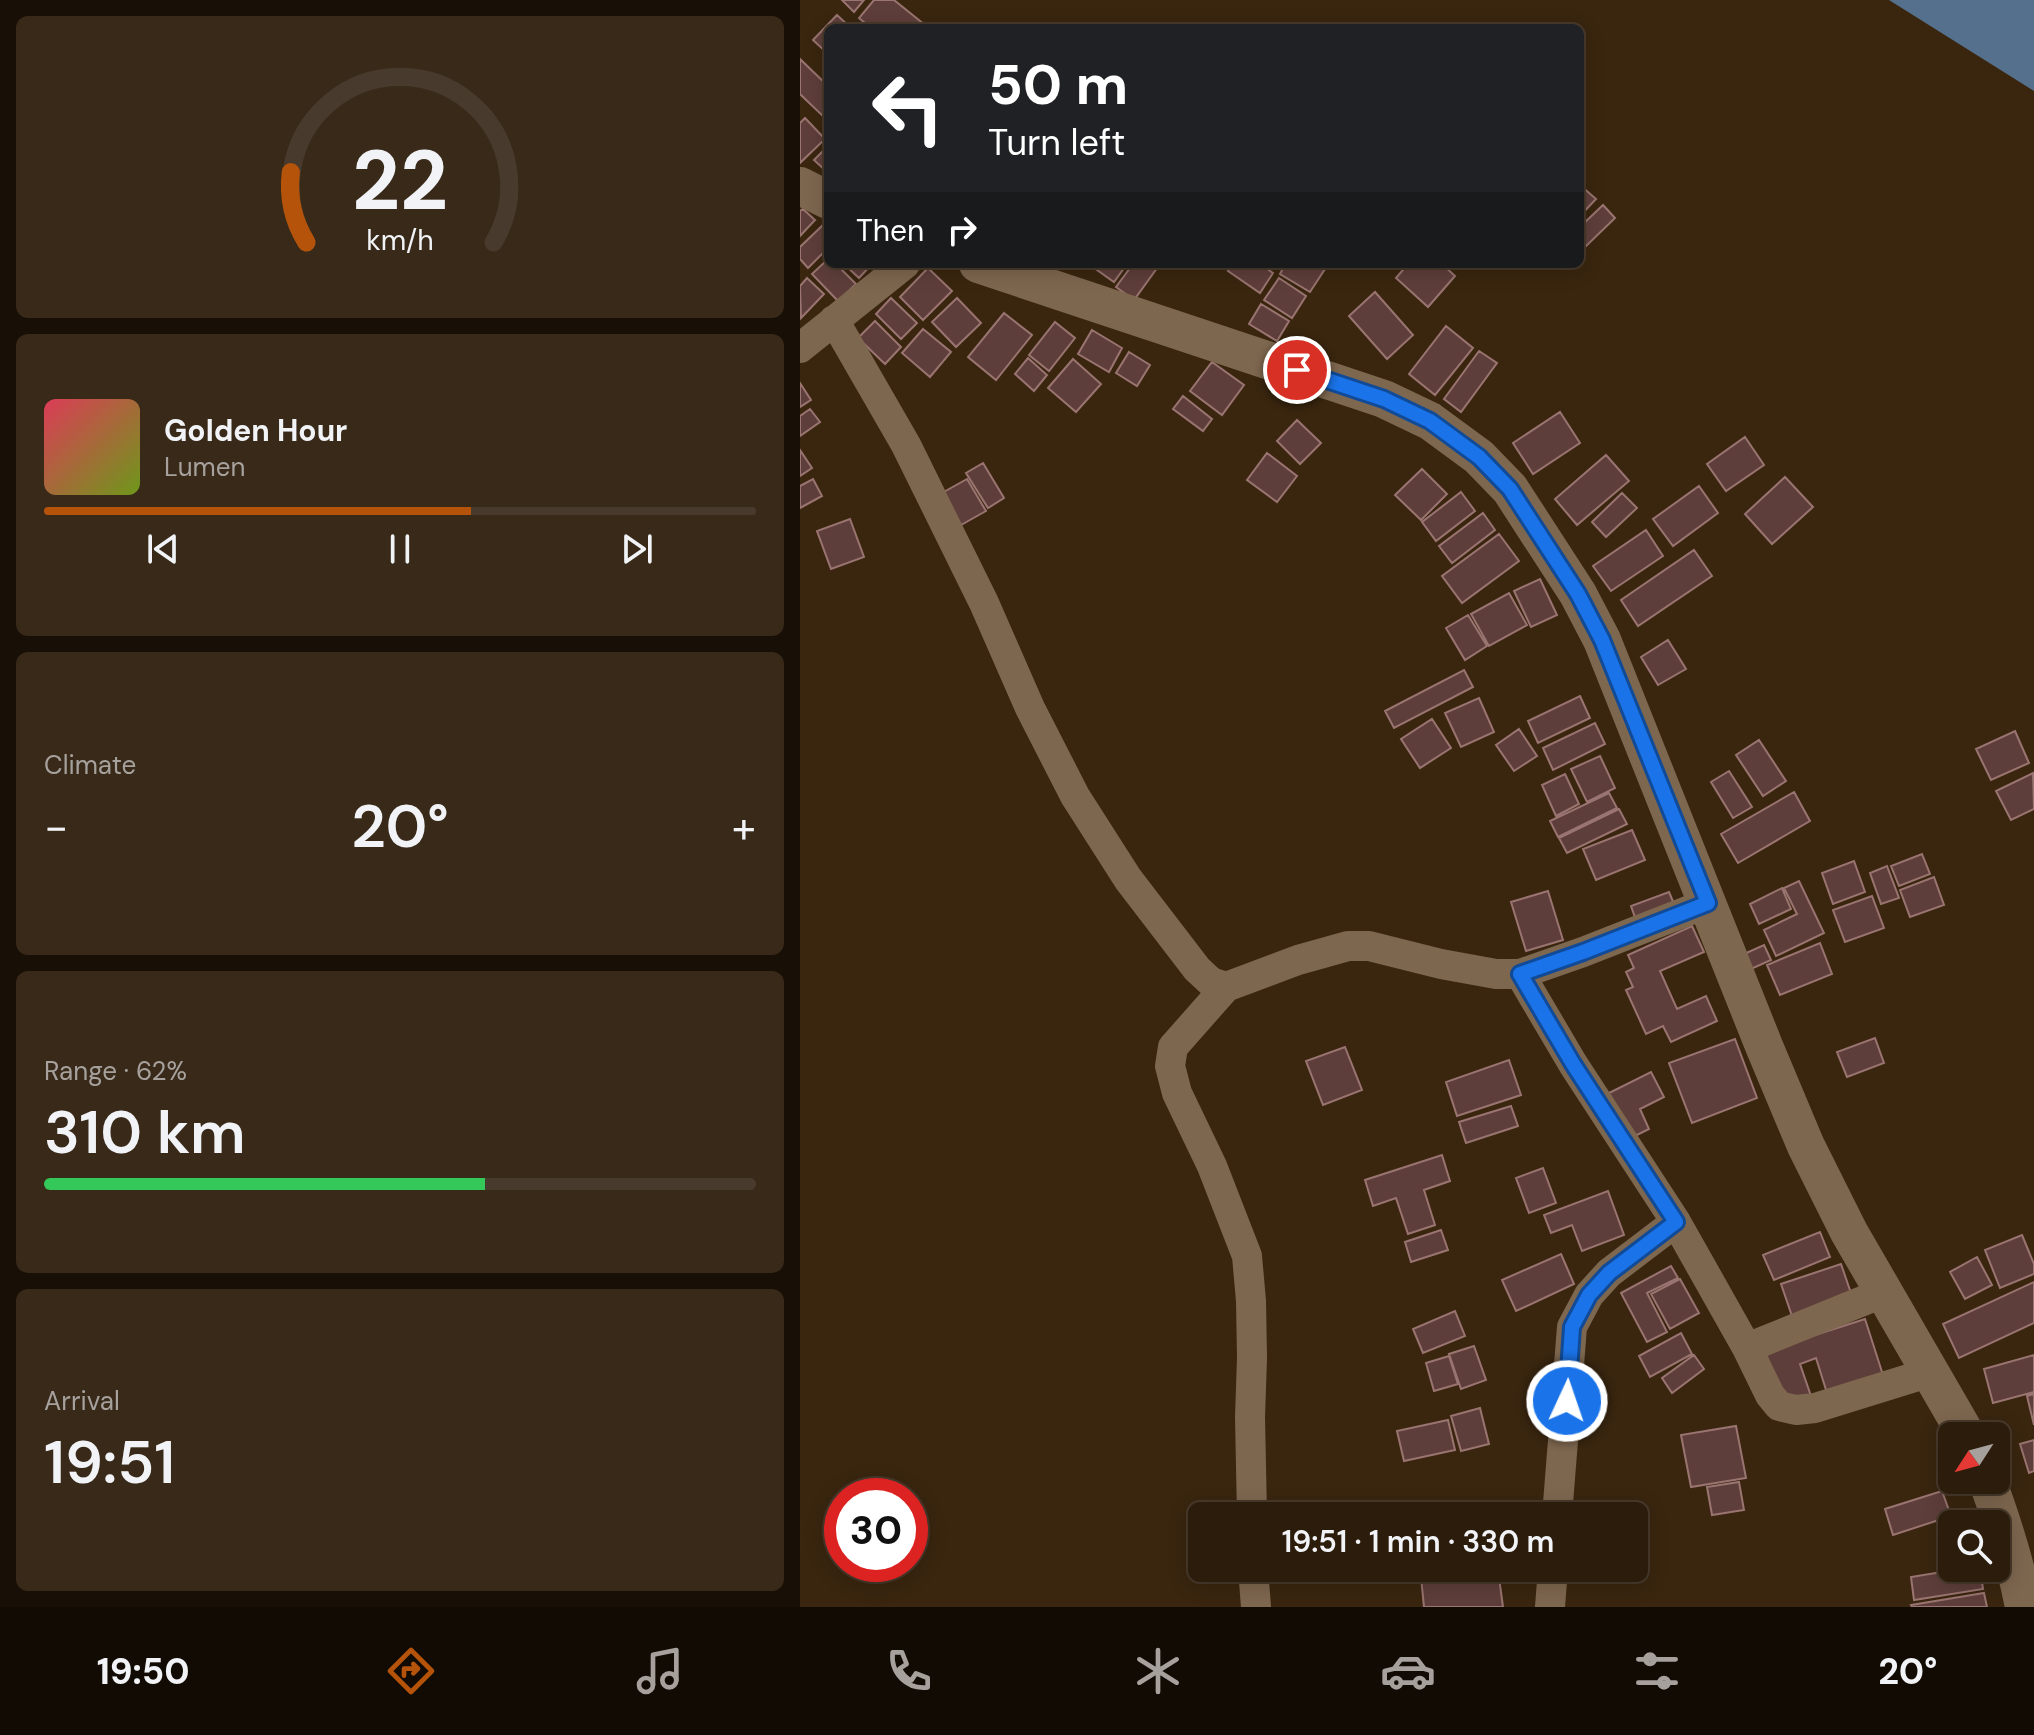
<!DOCTYPE html>
<html lang="en">
<head>
<meta charset="utf-8">
<style>
  :root { --surface:#2c1c0b; --page:#382919; --text:#f1f3f6; --muted:#a6a19d; --line:#483a2c; --accent:#b45309 }
  body { margin:0; font-family:"DM Sans",sans-serif; background:var(--page); color:var(--text); height:100vh; display:flex; flex-direction:column; font-size:30px; white-space:nowrap }
  * { box-sizing:border-box; margin:0 }
  p { font-size:26px; color:var(--muted) }
  .icon { flex:none; width:44px; height:44px; fill:none; stroke:currentColor; stroke-width:2; stroke-linecap:round; stroke-linejoin:round }
  .map { position:relative; flex:1; overflow:hidden }
  .details { display:flex; flex-direction:column; gap:16px; padding:16px; background:#180f06; width:800px }
  .details>* { flex:none }
  .guide { position:absolute; left:24px; top:24px; width:760px; height:244px; border-radius:12px; box-shadow:0 4px 20px #0003,0 0 0 2px var(--line); background:#202124; color:#fff; overflow:hidden }
  .needle { width:52px; rotate:234deg }
  .controls { position:absolute; left:1138px; top:1422px; display:grid; gap:16px }
  .controls a { display:grid; place-items:center; width:72px; height:72px; border-radius:12px; background:var(--surface); box-shadow:0 4px 20px #0003,0 0 0 2px var(--line); font-size:40px }
  .speed { position:absolute; left:24px; top:1478px; display:flex; gap:16px; font-size:40px; font-weight:700; text-align:center }
  .speed>* { display:grid; place-content:center; width:104px; height:104px; border-radius:50%; background:var(--surface); box-shadow:0 4px 20px #0003,0 0 0 2px var(--line); line-height:1 }
  .speed .limit { border:12px solid #d22; background:#fff; color:#111 }
  .pin { position:absolute; display:grid; place-items:center; width:68px; height:68px; color:#fff; margin:-34px; border:4px solid #fff; border-radius:50%; box-shadow:0 2px 8px #0007 }
  .me { position:absolute; width:88px; margin:-44px; rotate:3deg; stroke-linejoin:round; filter:drop-shadow(0 0 6px #0008) }
  .turn { display:flex; align-items:center; gap:28px; height:168px; padding:0 32px; font-size:36px }
  .turn .icon { width:104px; height:104px; stroke-width:2.5 }
  .turn b { display:block; font-size:56px; line-height:68px }
  .then { display:flex; align-items:center; height:76px; padding:0 32px; background:#0003; gap:16px; font-size:30px }
  .big { font-size:60px; font-weight:600; line-height:1.1 }
  .details .tile { flex:1; display:flex; flex-direction:column; justify-content:center; gap:12px; min-width:0; padding:0 28px; border-radius:12px; background:var(--page) }
  .details .dial { align-items:center; gap:0 }
  .dial svg { height:208px; overflow:visible; fill:none; stroke:var(--line); stroke-width:7; stroke-linecap:round; text-anchor:middle }
  .dial text { fill:var(--text); stroke:none }
  .song { display:flex; align-items:center; gap:24px }
  .cover { width:96px; height:96px; border-radius:12px; background:linear-gradient(135deg,hsl(350 70% 55%),hsl(80 70% 35%)) }
  .played { height:8px; border-radius:4px; background:linear-gradient(90deg,var(--accent) 60%,var(--line) 60%) }
  .keys { display:flex; justify-content:space-around; direction:ltr }
  .heat { display:flex; justify-content:space-between; align-items:center; font-size:44px; direction:ltr }
  .charge { height:12px; border-radius:6px; background:linear-gradient(90deg,#34c759 62%,var(--line) 0) }
  .trip { position:absolute; left:388px; top:1502px; width:460px; height:80px; border-radius:12px; background:var(--surface); box-shadow:0 4px 20px #0003,0 0 0 2px var(--line); font-weight:600; line-height:80px; text-align:center }
  .tab-bar { display:flex; height:128px; justify-content:space-around; align-items:center; background:#120b04; color:var(--muted) }
  .tab-bar .icon { width:56px; height:56px }
  .tab-bar .active { color:var(--accent) }
  .tab-bar b { font-size:36px; color:var(--text) }
  main { display:flex; flex:1; min-height:0 }
  .map>svg:first-child { display:block }
  .water { fill:#55708c }
  .building { fill:#5e3e3a; stroke:#997470; stroke-width:2 }
  .lines { fill:none; stroke-linecap:round; stroke-linejoin:round }
  .minor { stroke:#7e674f; stroke-width:30 }
  .tertiary { stroke:#7e674f; stroke-width:38 }
  .route-casing { stroke:#114b97; stroke-width:20 }
  .route { stroke:#1a73e8; stroke-width:14 }
</style>
</head>
<body>
<main>
<section class="details">
<div class="tile dial"><svg viewBox="0 0 100 80">
<path d="M14 69A42 42 0 1 1 86 69"/>
<path d="M14 69A42 42 0 0 1 8 42" stroke="#b45309"/>
<text x="50" y="56" font-size="32" font-weight="700">22</text>
<text x="50" y="72" font-size="11">km/h</text>
</svg></div>
<div class="tile">
<div class="song"><i class="cover"></i><div><b>Golden Hour</b><p>Lumen</p></div></div>
<div class="played"></div>
<div class="keys"><svg class="icon" aria-label="previous" viewBox="0 0 24 24"><path d="M18 5L8 12l10 7zM5 5v14"/></svg><svg class="icon" aria-label="pause" viewBox="0 0 24 24"><path d="M8 5v14M16 5v14"/></svg><svg class="icon" aria-label="next" viewBox="0 0 24 24"><path d="M6 5l10 7-10 7zM19 5v14"/></svg></div>
</div>
<div class="tile"><p>Climate</p>
<div class="heat"><a>−</a><b class="big">20°</b><a>+</a></div>
</div>
<div class="tile"><p>Range · 62%</p><b class="big">310 km</b><div class="charge"></div></div>
<div class="tile"><p>Arrival</p><b class="big">19:51</b></div>
</section>
<div class="map">
<svg width="1234" height="1607" viewBox="0 0 1234 1607">
  <rect width="100%" height="100%" fill="#3a260f"/>
  <path class="water" d="M1089,0H1234V91Z"/>
  <path class="building" d="M42,0H64L54,12Z
    M74,0H94L125,25L123,28H71L59,18Z
    M37,15L51,28H28V54L13,40Z
    M0,59L28,86V121L0,94Z
    M5,118L25,139L0,163V123Z
    M28,146V173L14,160Z
    M780,185L796,199L780,216Z
    M803,205L815,218L780,252V227Z
    M3,209L15,220L0,236V211Z
    M24,224L28,228V248L8,268L0,259V247Z
    M28,259V264H36L56,284L38,301L12,274Z
    M44,264H72L59,278Z
    M290,264H327L314,282L290,265Z
    M333,264H360L334,300L316,287Z
    M433,264H460L473,273L460,293L428,271Z
    M485,264H517L525,269L510,292L480,274Z
    M608,264H642L655,276L628,307L596,278Z
    M128,268L152,291L123,320L100,297Z
    M7,278L24,294L1,318L0,286Z
    M479,278L506,296L492,318L464,300Z
    M575,292L613,335L587,359L549,316Z
    M91,298L117,323L101,339L76,314Z
    M157,298L181,323L156,347L132,322Z
    M461,304L489,321L477,341L449,324Z
    M204,313L232,335L196,380L168,357Z
    M75,321L101,347L85,364L58,338Z
    M255,322L275,338L249,371L229,355Z
    M646,326L673,348L635,395L609,374Z
    M123,329L151,352L130,377L102,353Z
    M292,330L322,348L309,372L278,354Z
    M679,351L697,363L661,412L644,399Z
    M329,352L350,365L337,386L316,373Z
    M228,358L247,375L234,391L215,374Z
    M273,359L301,384L276,412L248,388Z
    M412,362L444,385L422,415L390,391Z
    M0,383L11,400L0,407Z
    M383,396L412,419L403,431L373,409Z
    M10,409L20,422L0,436V416Z
    M760,412L780,443L733,474L713,443Z
    M497,420L521,443L500,464L477,441Z
    M945,437L964,465L926,491L907,464Z
    M0,450L12,468L0,476Z
    M467,453L497,476L477,502L447,480Z
    M806,455L829,481L777,525L755,499Z
    M183,463L204,498L188,508L166,473Z
    M622,469L647,494L621,520L595,495Z
    M985,477L1013,507L972,544L945,514Z
    M13,479L22,496L0,508V486Z
    M167,479L186,511L161,525L142,493Z
    M899,486L918,513L873,546L853,519Z
    M661,492L675,511L636,541L622,522Z
    M822,493L837,508L806,537L792,522Z
    M683,513L695,530L652,563L639,546Z
    M50,519L64,557L31,569L17,531Z
    M846,530L863,556L811,591L793,566Z
    M699,534L719,561L662,603L642,576Z
    M894,550L912,576L838,626L821,600Z
    M740,579L757,615L731,627L714,591Z
    M709,593L727,625L689,646L671,614Z
    M668,615L687,646L665,660L646,628Z
    M868,640L886,669L858,685L841,657Z
    M664,670L673,687L594,728L585,711Z
    M780,696L790,718L738,743L728,721Z
    M679,698L694,732L661,747L645,713Z
    M632,719L651,748L620,768L601,739Z
    M795,723L805,744L753,770L743,748Z
    M719,729L737,756L714,771L696,745Z
    M1215,731L1229,763L1191,780L1176,749Z
    M959,740L986,781L963,796L936,755Z
    M800,756L815,788L787,802L771,769Z
    M929,771L952,807L933,818L911,782Z
    M1233,773L1234,809L1211,820L1196,791Z
    M765,774L779,804L756,816L742,785Z
    M994,792L1010,821L938,863L921,834Z
    M809,793L817,808L758,837L750,821Z
    M819,809L827,824L767,853L759,838Z
    M832,830L845,860L796,880L783,849Z
    M1122,854L1130,874L1099,886L1091,866Z
    M1054,861L1065,892L1033,904L1022,873Z
    M1087,866L1099,898L1081,904L1070,873Z
    M1134,877L1144,905L1110,917L1100,890Z
    M999,881L1024,933L976,956L964,930L997,914L984,888Z
    M982,888L991,909L959,924L950,904Z
    M748,891L763,940L726,951L711,902Z
    M869,892L877,911L838,926L831,906Z
    M1072,896L1084,928L1045,942L1033,910Z
    M892,926L904,952L860,971L877,1009L906,996L917,1021L871,1042L863,1026L846,1034L826,990L833,987L826,972L834,968L828,955Z
    M1020,943L1032,974L980,995L967,965Z
    M964,945L971,960L951,969L944,954Z
    M1075,1038L1084,1063L1047,1077L1037,1052Z
    M935,1039L957,1098L892,1123L869,1063Z
    M545,1047L562,1090L523,1105L506,1061Z
    M709,1060L721,1095L657,1116L646,1082Z
    M851,1072L864,1097L840,1109L849,1129L833,1137L809,1093Z
    M711,1106L718,1126L666,1143L659,1122Z
    M642,1155L650,1181L624,1190L635,1225L608,1234L596,1198L573,1206L565,1180Z
    M743,1168L756,1203L729,1213L716,1178Z
    M808,1191L824,1235L782,1251L772,1225L751,1233L744,1215Z
    M641,1230L648,1250L611,1262L605,1242Z
    M1020,1232L1030,1257L974,1280L963,1255Z
    M1222,1235L1234,1264V1274L1200,1288L1185,1250Z
    M761,1254L774,1284L716,1311L702,1280Z
    M1177,1257L1192,1285L1165,1299L1150,1272Z
    M1041,1264L1052,1296L992,1316L981,1284Z
    M871,1266L878,1278L847,1293L867,1332L847,1342L821,1293Z
    M880,1279L899,1313L870,1329L851,1294Z
    M1234,1282V1323L1159,1358L1143,1324Z
    M655,1311L665,1336L623,1353L613,1329Z
    M1065,1319L1083,1375L1027,1393L1016,1358L1000,1364L1011,1396L983,1405L965,1351Z
    M881,1333L892,1354L850,1377L839,1356Z
    M674,1346L686,1380L661,1389L649,1354Z
    M894,1355L904,1369L872,1393L862,1378Z
    M1234,1355V1392L1193,1403L1184,1369Z
    M649,1356L658,1384L634,1391L626,1363Z
    M1234,1394V1425L1227,1396Z
    M680,1408L689,1444L661,1451L651,1416Z
    M648,1420L655,1450L604,1461L597,1431Z
    M936,1426L946,1478L891,1487L881,1435Z
    M1234,1440V1471L1229,1473L1220,1444Z
    M939,1482L944,1510L912,1515L907,1487Z
    M1142,1491L1151,1516L1093,1535L1085,1509Z
    M1166,1568H1180L1183,1589L1114,1600L1111,1577Z
    M698,1570L703,1607H624L621,1577Z
    M1184,1593L1187,1607H1112L1111,1605Z"/>
  <g class="lines">
    <path class="minor" d="M34,320L106,445L184,603L230,708L275,796L328,879L397,969L411,982L426,987L498,960L548,946H569L641,964L696,974H720L783,952L908,903
      M0,348L105,264
      M720,974L773,1064L876,1222L947,1348L970,1395L979,1406L996,1410L1015,1408L1131,1372
      M426,987L373,1047L370,1066L377,1093L412,1166L447,1256L451,1301L452,1358L450,1417L452,1516
      M947,1348L1085,1292
      M757,1516L772,1327L789,1295L809,1273L876,1222
      M453,1568L456,1607
      M750,1607L753,1568"/>
    <path class="tertiary" d="M0,186L28,200
      M178,264L584,399L630,421L679,457L710,489L778,594L802,640L964,1046L1006,1146L1049,1232L1167,1436
      M1187,1480C1202,1521 1216,1564 1224,1607"/>
  </g>
  <g class="lines">
    <defs>
      <path id="route" d="M497,370L584,399L630,421L679,457L710,489L778,594L802,640L908,903L783,952L720,974L773,1064L876,1222L809,1273L789,1295L772,1327L767,1401"/>
    </defs>
    <use href="#route" class="route-casing"/>
    <use href="#route" class="route"/>
  </g>
</svg>
<div class="controls">
<a><svg class="needle" viewBox="-14 -14 28 28"><path d="M0-13l5 13h-10z" fill="#e53935"/><path d="M0 13l5-13h-10z" fill="#a6a19d"/></svg></a>
<a><svg class="icon" aria-label="search" viewBox="0 0 24 24"><circle cx="10" cy="10" r="6"/><path d="M15 15l6 6"/></svg></a>
</div>
<div class="speed"><div class="limit">30</div></div>
<div class="pin" style="left:497px;top:370px;background:#d93025"><svg class="icon" aria-label="arrive" viewBox="0 0 24 24"><path d="M6 21V4h12l-3 4 3 4H6"/></svg></div>
<svg class="me" style="left:767px;top:1401px" viewBox="-20 -20 40 40"><circle r="17" fill="#1a73e8" stroke="#fff" stroke-width="3"/><path d="M0-11L8 9 0 5-8 9z" fill="#fff"/></svg>
<div class="trip">19:51 · 1 min · 330 m</div>
<div class="guide">
<div class="turn"><svg class="icon" aria-label="left" viewBox="0 0 24 24"><path d="M17 20v-9H6M10 6l-5 5 5 5"/></svg><div><b>50 m</b>Turn left</div></div>
<div class="then">Then<svg class="icon" aria-label="right" viewBox="0 0 24 24"><path d="M7 20v-9h11M14 6l5 5-5 5"/></svg></div>
</div>
</div>
</main>
<nav class="tab-bar">
<b>19:50</b>
<svg class="icon active" aria-label="directions" viewBox="0 0 24 24"><path d="M12 3l9 9-9 9-9-9zM9 14v-3h6M13 9l2 2-2 2"/></svg>
<svg class="icon" aria-label="music" viewBox="0 0 24 24"><path d="M9 18V5l10-2v13"/><circle cx="6" cy="18" r="3"/><circle cx="16" cy="16" r="3"/></svg>
<svg class="icon" aria-label="phone" viewBox="0 0 24 24"><path d="M5 4h4l2 5-3 2q2 4 5 5l2-3 5 2v4C11 20 4 13 5 4z"/></svg>
<svg class="icon" aria-label="climate" viewBox="0 0 24 24"><path d="M12 3v18M4 7l16 10M4 17L20 7"/></svg>
<svg class="icon" aria-label="car" viewBox="0 0 24 24"><path d="M5 17H2v-5l4-1 3-4h7l3 4 3 1v5h-3M9 17h6M6 11h13"/><circle cx="7" cy="17" r="2"/><circle cx="17" cy="17" r="2"/></svg>
<svg class="icon" aria-label="filters" viewBox="0 0 24 24"><path d="M4 7h16M4 17h16"/><circle cx="9" cy="7" r="2"/><circle cx="15" cy="17" r="2"/></svg>
<b>20°</b>
</nav>
</body>
</html>
